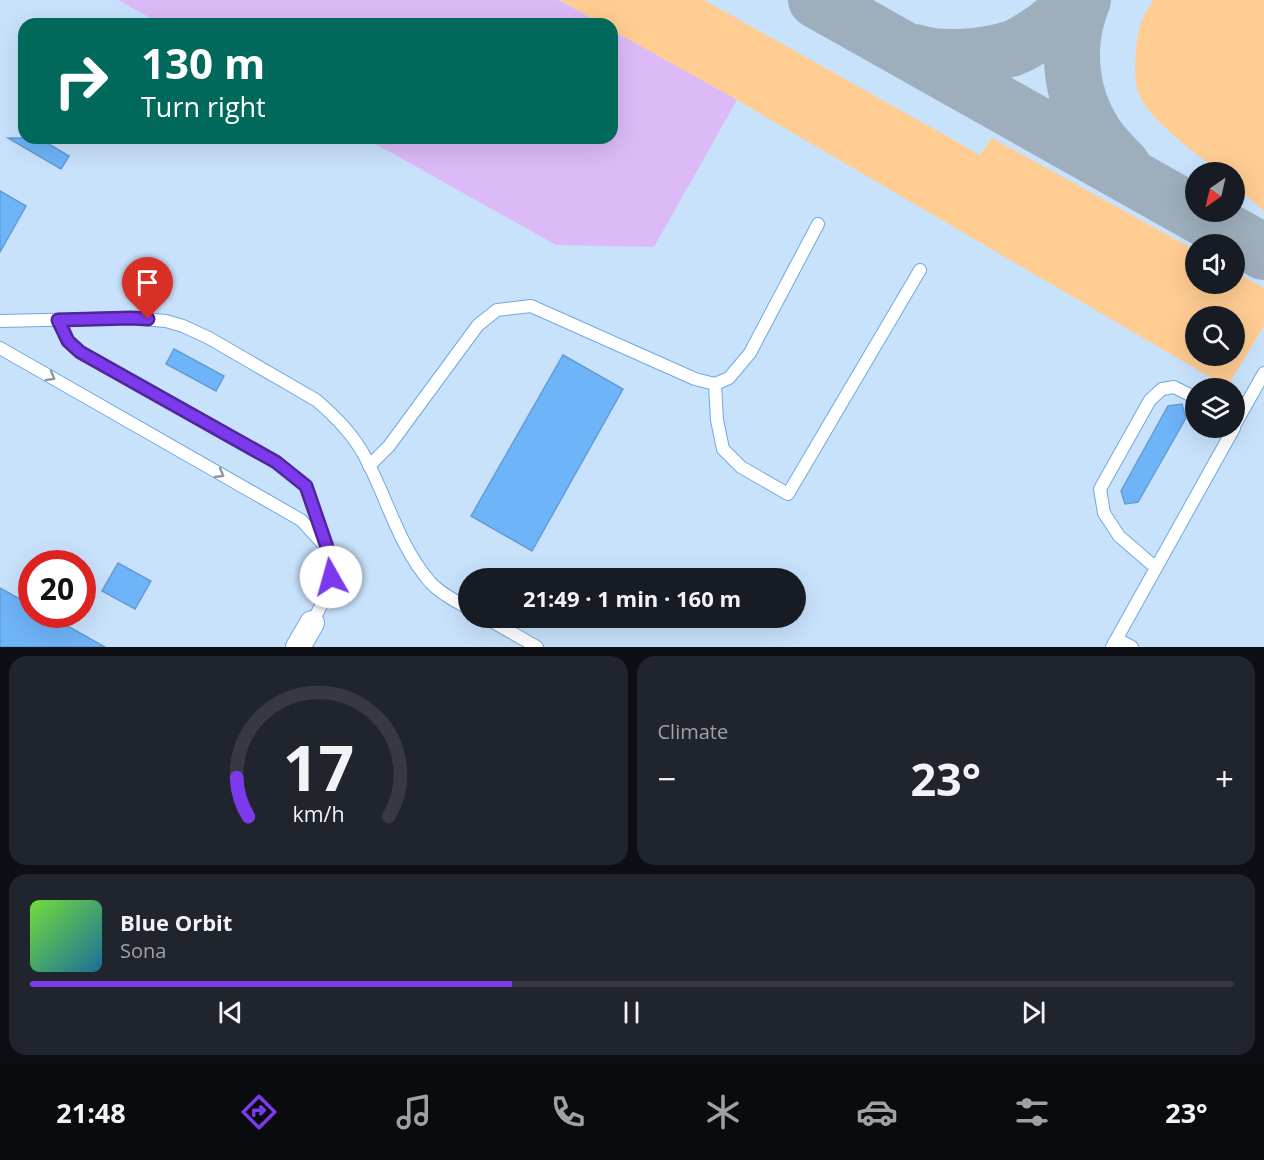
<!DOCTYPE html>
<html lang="en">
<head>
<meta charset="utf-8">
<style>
  :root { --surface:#171b24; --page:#20242c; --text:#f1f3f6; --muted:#9ea1a6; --line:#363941; --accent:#7c3aed }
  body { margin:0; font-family:"Open Sans",sans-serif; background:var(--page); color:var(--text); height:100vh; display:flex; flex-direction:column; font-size:22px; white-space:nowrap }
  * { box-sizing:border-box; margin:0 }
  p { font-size:20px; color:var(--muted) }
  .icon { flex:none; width:33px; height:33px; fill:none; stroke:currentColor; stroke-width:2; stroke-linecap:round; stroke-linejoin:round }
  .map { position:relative; height:647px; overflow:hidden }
  .panel { display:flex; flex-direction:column; gap:9px; padding:9px; background:#0d0f14; flex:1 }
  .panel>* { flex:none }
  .hud { position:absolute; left:18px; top:18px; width:600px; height:126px; border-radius:18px; box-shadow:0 6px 24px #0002; background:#00695c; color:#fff; overflow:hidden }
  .needle { width:39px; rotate:214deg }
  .buttons { position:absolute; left:1185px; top:162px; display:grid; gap:12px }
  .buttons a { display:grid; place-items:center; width:60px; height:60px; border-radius:50%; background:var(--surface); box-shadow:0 6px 24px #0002; font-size:30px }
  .speed { position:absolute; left:18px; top:550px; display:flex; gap:12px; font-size:30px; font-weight:700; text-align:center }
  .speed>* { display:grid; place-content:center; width:78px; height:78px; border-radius:50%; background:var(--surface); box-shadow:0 6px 24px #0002; line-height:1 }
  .speed .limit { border:9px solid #d22; background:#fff; color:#111 }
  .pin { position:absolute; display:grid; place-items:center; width:51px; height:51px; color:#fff; margin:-62px -26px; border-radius:50% 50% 50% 0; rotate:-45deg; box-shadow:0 0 6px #0007 }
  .pin .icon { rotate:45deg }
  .me { position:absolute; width:66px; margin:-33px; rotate:353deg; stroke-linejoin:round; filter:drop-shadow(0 0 4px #0008) }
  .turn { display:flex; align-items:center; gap:21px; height:126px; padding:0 24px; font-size:27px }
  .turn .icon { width:78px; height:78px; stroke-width:2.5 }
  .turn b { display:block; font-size:42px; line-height:51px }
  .big { font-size:45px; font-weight:700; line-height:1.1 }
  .panel .tile { flex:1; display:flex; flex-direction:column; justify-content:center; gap:9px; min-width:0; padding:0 21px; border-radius:18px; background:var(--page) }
  .panel .dial { align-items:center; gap:0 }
  .dial svg { height:156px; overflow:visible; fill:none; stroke:var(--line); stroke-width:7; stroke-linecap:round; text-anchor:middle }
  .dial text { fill:var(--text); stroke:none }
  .song { display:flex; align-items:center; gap:18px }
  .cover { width:72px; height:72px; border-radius:9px; background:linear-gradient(135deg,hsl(100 70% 55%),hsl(200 70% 35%)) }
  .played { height:6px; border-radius:3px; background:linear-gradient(90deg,var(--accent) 40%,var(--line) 40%) }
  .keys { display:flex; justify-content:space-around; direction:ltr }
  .heat { display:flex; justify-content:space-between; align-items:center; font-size:33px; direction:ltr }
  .panel .tiles { flex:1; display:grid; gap:9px; grid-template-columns:1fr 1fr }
  .tile:last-child { grid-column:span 2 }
  .trip { position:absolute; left:458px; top:568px; width:348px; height:60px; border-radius:30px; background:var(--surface); box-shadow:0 6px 24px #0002; font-weight:700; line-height:60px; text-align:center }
  .tab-bar { display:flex; height:96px; justify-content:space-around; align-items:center; background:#090b0e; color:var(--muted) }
  .tab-bar .icon { width:42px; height:42px }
  .tab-bar .on { color:var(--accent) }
  .tab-bar b { font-size:27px; color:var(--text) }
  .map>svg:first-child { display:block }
  .built { fill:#c9e2fc; fill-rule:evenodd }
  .green { fill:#ffcc92; fill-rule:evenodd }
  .water { fill:#dcbaf8 }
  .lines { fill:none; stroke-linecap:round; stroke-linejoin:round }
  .taxiway { stroke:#9faebc; stroke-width:56 }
  .building { fill:#6eb4f9; stroke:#649cd4; stroke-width:1.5 }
  .lane-casing { stroke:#70a8e1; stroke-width:14 }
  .street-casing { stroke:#70a8e1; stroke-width:26 }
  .lane { stroke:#fff; stroke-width:12 }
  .street { stroke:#fff; stroke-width:24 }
  .oneway { stroke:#8e98a1 }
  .route-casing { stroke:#51269a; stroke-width:15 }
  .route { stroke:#7c3aed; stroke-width:10 }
</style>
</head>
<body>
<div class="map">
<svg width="1264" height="647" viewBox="0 0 1264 647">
  <rect width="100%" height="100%" fill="#e1ecf8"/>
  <path class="built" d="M0,0H1264V647H0ZM24,24H612V138H24ZM1196,172H1234V212H1196ZM1196,244H1234V284H1196ZM1196,316H1234V356H1196ZM1196,388H1234V428H1196ZM32,564H82V615H32ZM468,579H795V618H468Z"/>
  <path class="green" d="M560,0H704L980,155L992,138L1195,250L1196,284H1234L1235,272L1264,288V326L1227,387L737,100L612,30V24H602ZM1196,316H1234V356H1196Z
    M1154,0H1264V211L1235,186L1234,172H1219C1195,152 1149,121 1138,92C1134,83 1135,61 1136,51C1137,31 1142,15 1154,0Z"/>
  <path class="water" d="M118,0H559L602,24H161Z
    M612,30L737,100L654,247L556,245L365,138H612Z"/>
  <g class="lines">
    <path class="taxiway" d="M816,0L1264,252
      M1083,0C1065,43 1069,94 1095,134C1103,146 1113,156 1123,166
      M915,52C941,61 987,57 1013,48C1031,41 1066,16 1076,0"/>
  </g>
  <path class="building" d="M8,138H39L69,156L61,169Z
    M0,191L26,206L0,252Z
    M174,349L224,376L216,391L166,364Z
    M563,355L623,389L532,551L471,516Z
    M1182,404L1186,418L1138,502L1125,504L1121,491L1168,406Z
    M118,563L151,581L135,609L102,591Z
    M0,588L32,606V615H48L105,647H0Z"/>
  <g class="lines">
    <defs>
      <path id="lane" d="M59,320L68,341L80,352L276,462L306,486L328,550L331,577L326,596L312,623
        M0,321L131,318L166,321L183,326L209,338L316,400C335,416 352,433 364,455C387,497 398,545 430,582C440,593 455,601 468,608
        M0,348L301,520L323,544
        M715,384L717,420L723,449L741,467L788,494L920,270
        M1234,426L1264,373
        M369,466L389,446L478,325L497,310L531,306L695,379L715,384L729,378L750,353L818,224
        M1156,568L1119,536L1104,513L1100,489L1150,400L1162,389L1174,387L1196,398
        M486,618L537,647
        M1117,639L1132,647
        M1112,647L1234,428"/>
      <path id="street" d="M298,647L312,623"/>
    </defs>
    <use href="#lane" class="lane-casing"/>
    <use href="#street" class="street-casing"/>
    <use href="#lane" class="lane"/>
    <use href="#street" class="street"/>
  </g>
  <defs><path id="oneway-chevron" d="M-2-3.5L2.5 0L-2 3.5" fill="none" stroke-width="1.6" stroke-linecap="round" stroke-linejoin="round" transform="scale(1.5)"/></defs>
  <g class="oneway">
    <use href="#oneway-chevron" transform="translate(51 377) rotate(30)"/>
    <use href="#oneway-chevron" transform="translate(220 474) rotate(30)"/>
  </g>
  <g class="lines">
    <defs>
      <path id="route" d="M148,319L131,318L58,320L68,341L80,352L276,462L306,486L328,550L331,577"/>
    </defs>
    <use href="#route" class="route-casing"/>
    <use href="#route" class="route"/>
  </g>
</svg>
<div class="buttons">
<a><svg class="needle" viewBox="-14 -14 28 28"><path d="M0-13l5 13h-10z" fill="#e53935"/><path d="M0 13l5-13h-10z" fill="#9ea1a6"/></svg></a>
<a><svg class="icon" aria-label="sound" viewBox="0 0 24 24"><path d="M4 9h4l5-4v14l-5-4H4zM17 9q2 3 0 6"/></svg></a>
<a><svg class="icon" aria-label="search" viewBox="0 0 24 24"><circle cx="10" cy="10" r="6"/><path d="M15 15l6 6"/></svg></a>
<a><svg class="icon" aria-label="layers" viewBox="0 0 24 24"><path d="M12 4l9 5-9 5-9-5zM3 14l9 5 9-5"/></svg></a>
</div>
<div class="speed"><div class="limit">20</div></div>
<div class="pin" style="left:148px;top:319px;background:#d93025"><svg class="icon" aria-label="arrive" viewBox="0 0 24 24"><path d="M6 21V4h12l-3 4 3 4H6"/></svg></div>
<svg class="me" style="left:331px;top:577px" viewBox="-20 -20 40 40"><circle r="19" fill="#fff"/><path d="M0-13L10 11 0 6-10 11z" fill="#7c3aed"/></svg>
<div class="trip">21:49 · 1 min · 160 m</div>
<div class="hud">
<div class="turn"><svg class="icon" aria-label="right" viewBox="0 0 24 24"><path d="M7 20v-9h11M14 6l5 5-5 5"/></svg><div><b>130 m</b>Turn right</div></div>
</div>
</div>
<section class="panel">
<div class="tiles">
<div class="tile dial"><svg viewBox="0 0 100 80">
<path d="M14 69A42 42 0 1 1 86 69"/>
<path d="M14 69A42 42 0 0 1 8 49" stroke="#7c3aed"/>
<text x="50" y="56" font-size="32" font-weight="700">17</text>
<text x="50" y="72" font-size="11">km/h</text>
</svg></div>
<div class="tile"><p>Climate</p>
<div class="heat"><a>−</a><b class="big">23°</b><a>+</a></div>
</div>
<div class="tile">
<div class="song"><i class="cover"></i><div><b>Blue Orbit</b><p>Sona</p></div></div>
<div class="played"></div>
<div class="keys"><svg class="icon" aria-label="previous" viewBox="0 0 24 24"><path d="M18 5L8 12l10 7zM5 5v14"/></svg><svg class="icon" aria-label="pause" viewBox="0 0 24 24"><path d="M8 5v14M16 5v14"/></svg><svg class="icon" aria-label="next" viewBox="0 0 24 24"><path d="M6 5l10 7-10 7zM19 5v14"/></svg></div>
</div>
</div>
</section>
<nav class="tab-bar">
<b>21:48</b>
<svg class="icon on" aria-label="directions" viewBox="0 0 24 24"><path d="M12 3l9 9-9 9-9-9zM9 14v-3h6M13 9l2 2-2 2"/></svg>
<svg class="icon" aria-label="music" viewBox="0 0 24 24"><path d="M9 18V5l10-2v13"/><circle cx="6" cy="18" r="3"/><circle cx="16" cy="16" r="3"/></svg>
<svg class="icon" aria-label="phone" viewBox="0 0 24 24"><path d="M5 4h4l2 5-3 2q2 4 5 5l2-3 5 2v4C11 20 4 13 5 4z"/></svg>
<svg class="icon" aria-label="climate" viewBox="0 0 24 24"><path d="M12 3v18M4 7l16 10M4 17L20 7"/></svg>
<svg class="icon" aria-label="car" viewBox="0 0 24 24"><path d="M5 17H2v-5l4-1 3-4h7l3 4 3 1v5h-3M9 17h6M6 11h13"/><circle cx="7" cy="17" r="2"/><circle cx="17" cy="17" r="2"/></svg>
<svg class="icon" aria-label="filters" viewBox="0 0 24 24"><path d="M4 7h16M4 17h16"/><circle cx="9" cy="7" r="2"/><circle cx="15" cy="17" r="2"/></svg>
<b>23°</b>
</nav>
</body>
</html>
